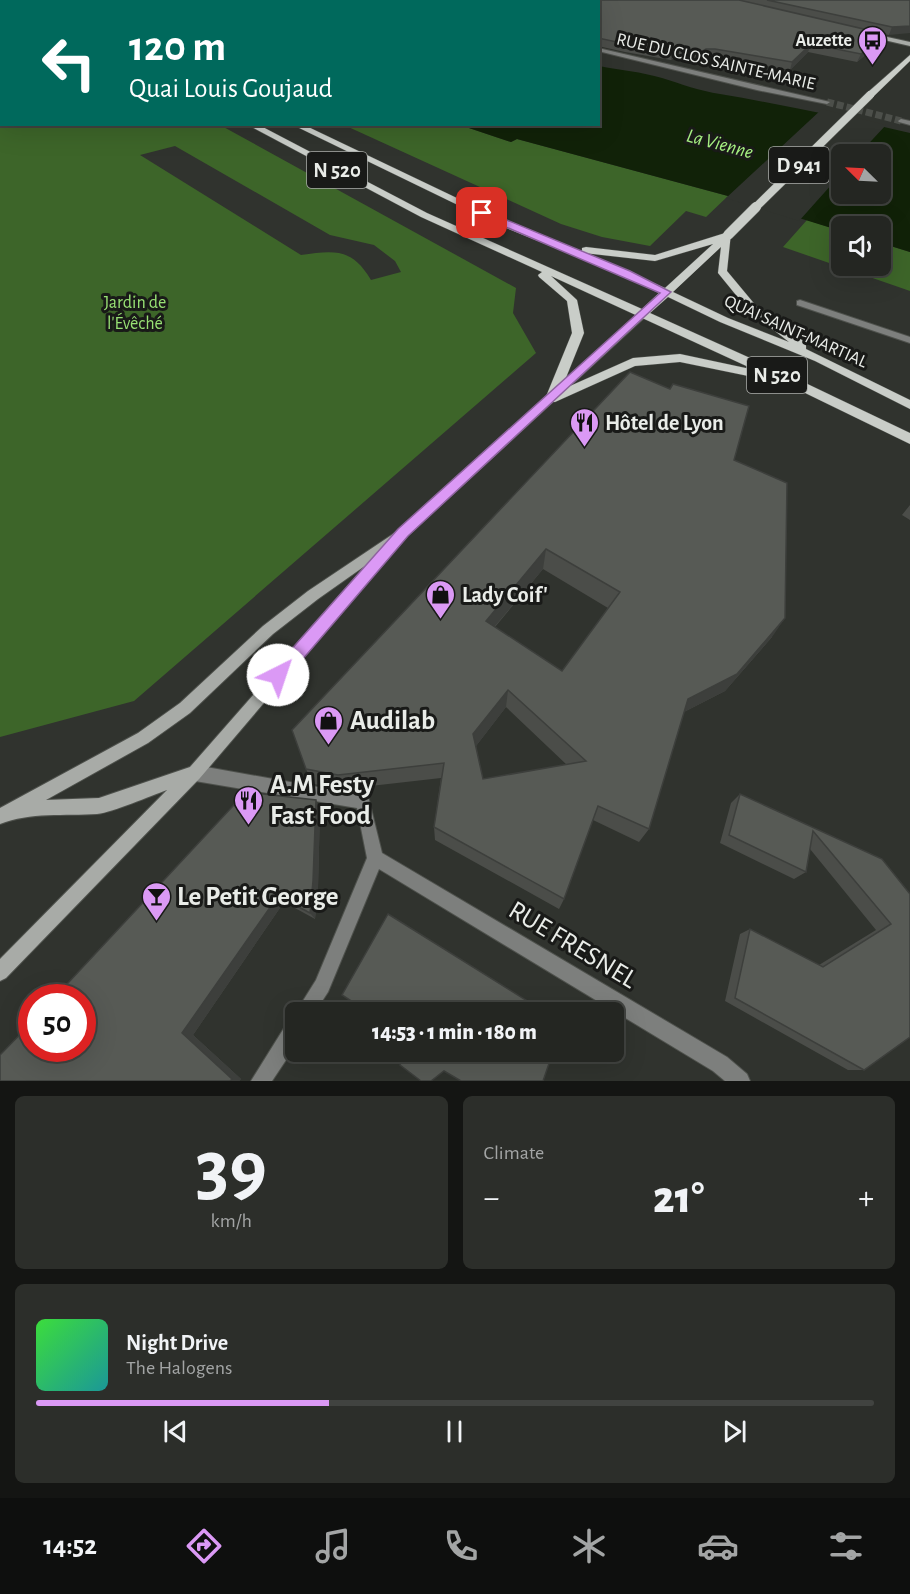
<!DOCTYPE html>
<html lang="en">
<head>
<meta charset="utf-8">
<style>
  :root { --surface:#242622; --page:#2c2e2a; --text:#f1f3f6; --muted:#a3a5a5; --line:#414340; --accent:#db99f5 }
  body { margin:0; font-family:"Alegreya Sans",sans-serif; background:var(--page); color:var(--text); height:100vh; display:flex; flex-direction:column; font-size:22px; white-space:nowrap }
  * { box-sizing:border-box; margin:0 }
  p { font-size:20px; color:var(--muted) }
  .icon { flex:none; width:33px; height:33px; fill:none; stroke:currentColor; stroke-width:2; stroke-linecap:round; stroke-linejoin:round }
  .map { position:relative; height:1081px; overflow:hidden }
  .details { display:flex; flex-direction:column; gap:15px; padding:15px; background:#141513; flex:1 }
  .details>* { flex:none }
  .hud { position:absolute; left:0px; top:0px; width:600px; height:126px; box-shadow:0 6px 24px #0002,0 0 0 2px var(--line); background:#00695c; color:#fff; overflow:hidden }
  .needle { width:39px; rotate:294deg }
  .controls { position:absolute; left:831px; top:144px; display:grid; gap:12px }
  .controls a { display:grid; place-items:center; width:60px; height:60px; border-radius:9px; background:var(--surface); box-shadow:0 6px 24px #0002,0 0 0 2px var(--line); font-size:30px }
  .speed { position:absolute; left:18px; top:984px; display:flex; gap:12px; font-size:30px; font-weight:700; text-align:center }
  .speed>* { display:grid; place-content:center; width:78px; height:78px; border-radius:50%; background:var(--surface); box-shadow:0 6px 24px #0002,0 0 0 2px var(--line); line-height:1 }
  .speed .limit { border:9px solid #d22; background:#fff; color:#111 }
  .pin { position:absolute; display:grid; place-items:center; width:51px; height:51px; color:#fff; margin:-26px; border-radius:12px; box-shadow:0 3px 9px #0006 }
  .me { position:absolute; width:66px; margin:-33px; rotate:41deg; stroke-linejoin:round; filter:drop-shadow(0 0 4px #0008) }
  .turn { display:flex; align-items:center; gap:21px; height:126px; padding:0 30px; font-size:27px }
  .turn .icon { width:78px; height:78px; stroke-width:2.5 }
  .turn b { display:block; font-size:42px; line-height:51px }
  .big { font-size:45px; font-weight:800; line-height:1.1 }
  .details .tile { flex:1; display:flex; flex-direction:column; justify-content:center; gap:9px; min-width:0; padding:0 21px; border-radius:9px; background:var(--page) }
  .details .dial { align-items:center; gap:0 }
  .dial b { font-size:78px; line-height:1 }
  .song { display:flex; align-items:center; gap:18px }
  .cover { width:72px; height:72px; border-radius:9px; background:linear-gradient(135deg,hsl(120 70% 55%),hsl(180 70% 35%)) }
  .played { height:6px; border-radius:3px; background:linear-gradient(90deg,var(--accent) 35%,var(--line) 35%) }
  .keys { display:flex; justify-content:space-around; direction:ltr }
  .heat { display:flex; justify-content:space-between; align-items:center; font-size:33px; direction:ltr }
  .details .tiles { flex:1; display:grid; gap:15px; grid-template-columns:1fr 1fr }
  .tile:last-child { grid-column:span 2 }
  .trip { position:absolute; left:285px; top:1002px; width:339px; height:60px; border-radius:9px; background:var(--surface); box-shadow:0 6px 24px #0002,0 0 0 2px var(--line); font-weight:800; line-height:60px; text-align:center }
  .dock { display:flex; height:96px; justify-content:space-around; align-items:center; background:#0e0f0e; color:var(--muted) }
  .dock .icon { width:42px; height:42px }
  .dock .active { color:var(--accent) }
  .dock b { font-size:27px; color:var(--text) }
  .map>svg:first-child { display:block }
  .green { fill:#3d6529; fill-rule:evenodd }
  .water { fill:#112208; fill-rule:evenodd }
  .pier { fill:#30332e }
  .lines { fill:none; stroke-linecap:round; stroke-linejoin:round }
  .street-tunnel { stroke:#4c4f4a; stroke-width:7; stroke-dasharray:7 3; stroke-linecap:butt }
  .street-casing { stroke:#4e514c; stroke-width:2 }
  .secondary-casing { stroke:#4e514c; stroke-width:2 }
  .primary-casing { stroke:#4e514c; stroke-width:1 }
  .street { fill:#7d7f7d; fill-rule:evenodd }
  .secondary { fill:#a8aba7; fill-rule:evenodd }
  .primary { fill:#c9cdc8; fill-rule:evenodd }
  .primary-bridge-far1-casing { stroke:#4e514c; stroke-width:9; stroke-linecap:butt }
  .primary-bridge-casing { stroke:#4e514c; stroke-width:11; stroke-linecap:butt }
  .primary-bridge-far1 { stroke:#c9cdc8; stroke-width:8 }
  .primary-bridge { stroke:#c9cdc8; stroke-width:10 }
  .wall { fill:#4b4d49; fill-rule:evenodd }
  .shaded-wall { fill:#3d3f3c }
  .building { fill:#575a55; stroke:#3d3f3c; stroke-width:1.5; fill-rule:evenodd }
  .route { fill:#db99f5; stroke:#8e639f; stroke-width:1.5 }
  .labels { text-anchor:middle; stroke-width:6; stroke-linejoin:round; paint-order:stroke }
  .far-poi-label { font-size:18px; font-weight:bold; fill:#e9ece8; stroke:#191a18; text-anchor:end }
  .far-street-label { font-size:18px; fill:#e9ece8; stroke:#191a18 }
  .far-park-label { font-size:18px; fill:#98e174; stroke:#191a18 }
  .far-water-label { font-size:20px; font-style:italic; fill:#a6f082; stroke:#191a18 }
  .shield { fill:#191a18; stroke:#abadaa; stroke-width:1.5 }
  .shield-label { font-size:21px; font-weight:bold; fill:#e9ece8 }
  .poi-label { font-size:22px; font-weight:bold; fill:#e9ece8; stroke:#191a18; text-anchor:start }
  .near-poi-label { font-size:27px; font-weight:bold; fill:#e9ece8; stroke:#191a18; text-anchor:start }
  .near-street-label { font-size:27px; fill:#e9ece8; stroke:#191a18 }
</style>
</head>
<body>
<div class="map">
<svg width="910" height="1081" viewBox="0 0 910 1081">
  <rect width="100%" height="100%" fill="#30332e"/>
  <path class="green" d="M0,67L2,124L220,125L516,288L513,313L536,353L134,701L0,737ZM175,146L330,235L374,245L395,261L401,272L371,280C352,248 335,250 301,255L140,155Z
    M344,125H460L511,142L517,139L728,196L706,217L686,211L650,246L602,237L561,224Z
    M807,220L841,231L842,266H880L881,243L910,252V291L783,247Z"/>
  <path class="water" d="M141,0H349L354,1L142,2Z
    M599,66C619,70 642,72 662,78C681,84 700,91 720,94C784,105 847,118 910,133V252L881,243L880,226H842L841,231L728,196L517,139L511,142L460,125L598,124ZM842,154H880V194H842Z"/>
  <path class="pier" d="M822,109L886,125L859,154H842L841,174L799,221L726,198Z"/>
  <g class="lines">
    <path class="street-tunnel" d="M827,102L901,121"/>
    <defs>
      <path id="street" d="M0,10H2V12H0Z
        M598,48L830,102L827,104L757,90L598,51Z
        M901,119L910,121V125L899,122L898,121Z
        M800,300L910,337V343L797,305V301Z
        M195,765L368,796L382,853L727,1057L747,1074L750,1081H725L713,1071L379,869L328,992L315,1012H296L316,980L367,858L357,808L195,781L190,778L187,773L190,768Z
        M296,1018V1045L272,1081H251L289,1020Z"/>
      <path id="secondary" d="M869,33L910,42V46L867,36Z
        M642,312L645,313V317L407,536L395,545L394,550L200,778L6,978L0,981V959L167,790C150,796 114,812 97,814C65,816 30,812 0,824V808L138,733L180,703L263,626L308,591L399,530L639,313ZM369,563L190,767L99,798L46,800L148,743L190,713L273,634L318,599Z"/>
      <path id="primary" d="M7,0H13L15,2H8Z
        M36,0H43L45,2H37Z
        M910,55V61L873,97H867V93Z
        M246,124H257L427,213L642,309L659,293L622,275L499,225L291,124H302L505,221L582,252V248L586,247L655,255L725,233H731L727,271L757,307L806,343V349L910,400V409L815,361L720,322L668,297L650,313L797,379L910,433V444L764,373L758,378L680,362L635,366L555,402H547L545,399L572,333L567,301L539,277L538,275L542,272L421,217ZM713,244L665,288L584,253L655,261ZM721,247L718,273L749,311L789,342L728,318L673,292ZM551,276L755,370L680,354L633,358L561,390L584,333L577,300Z"/>
    </defs>
    <use href="#street" class="street-casing"/>
    <use href="#secondary" class="secondary-casing"/>
    <use href="#primary" class="primary-casing"/>
    <use href="#street" class="street"/>
    <use href="#secondary" class="secondary"/>
    <use href="#primary" class="primary"/>
    <defs>
      <path id="primary-bridge-far1" d="M754,209L870,95"/>
      <path id="primary-bridge" d="M728,235L756,207"/>
    </defs>
    <use href="#primary-bridge-far1" class="primary-bridge-far1-casing"/>
    <use href="#primary-bridge" class="primary-bridge-casing"/>
    <use href="#primary-bridge-far1" class="primary-bridge-far1"/>
    <use href="#primary-bridge" class="primary-bridge"/>
  </g>
  <path class="wall" d="M401,0H910L889,35L884,34L881,42L857,62L808,52L790,70L713,57H704L699,60L677,56L671,60L625,52L598,46V2H407Z
    M630,372L734,460L772,637L725,691L684,712L649,829L639,842L593,820L564,899L559,909L435,840L434,827L441,778L344,789L313,784L306,769ZM543,569L608,608L562,671L495,627ZM506,707L567,765L483,779L476,746Z
    M910,505V520L902,515Z
    M740,794L882,859L910,894L864,1070H848L725,1001L740,934L750,929L819,965L876,930L810,849L806,872L794,879L720,843L731,803Z
    M320,809L318,888L315,919L284,902L193,1035L241,1079L239,1081H0Z"/>
  <path class="shaded-wall" d="M910,26V33L889,35L892,27Z
    M885,34L881,42L857,62L861,54Z
    M811,44L808,52L790,70L792,62Z
    M679,47L677,56L671,60L672,52Z
    M706,49L704,57L699,60L701,52Z
    M546,549L543,569L484,639L486,621Z
    M785,618L772,637L725,691L678,715L688,699Z
    M508,690L506,707L473,750V734Z
    M316,800L320,809L318,888L315,919L310,913Z
    M278,896L284,902L193,1035L241,1079L239,1081H230L182,1033Z"/>
  <path class="building" d="M433,0H739L885,34L861,54L811,44L792,62L715,49H706L701,52L679,47L672,52L626,44L598,38V2H440Z
    M767,0H910V26L892,27Z
    M630,372L670,389L673,384L749,406L734,460L787,483L785,618L737,674L688,699L649,829L598,806L564,899L434,827L444,763L338,775L306,769L292,730ZM546,549L620,592L562,671L486,621ZM508,690L586,761L483,779L473,734Z
    M246,792L316,800L313,881L310,913L278,896L182,1033L232,1079L230,1081H0V1055L32,1022V1048H82V998H54Z
    M740,794L882,859L910,894V1037L864,1070L735,998L750,929L823,967L891,924L813,831L806,872L729,835Z
    M388,914L545,1012H368L342,995Z
    M406,1052H553L543,1081H461L444,1071L431,1081H421L400,1065Z"/>
  <path class="route" d="M478,211H485L630,271L671,292L408,536L284,681L278,683L273,681L270,675L273,670L398,529L660,293L478,215Z"/>
  <defs>
    <symbol id="bus-pin" viewBox="-11 -11 22 30"><path d="M0 17L-7.5 6A9.5 9.5 0 1 1 7.5 6Z" fill="#db99f5" stroke="#191a18"/><path d="M-5-6H5V4H4V6H2V4H-2V6H-4V4H-5ZM-3.5-4V0h7V-4ZM-3.5 1.2v1.5H-2V1.2ZM2 1.2v1.5H3.5V1.2Z" fill="#111"/></symbol>
    <symbol id="restaurant-pin" viewBox="-11 -11 22 30"><path d="M0 17L-7.5 6A9.5 9.5 0 1 1 7.5 6Z" fill="#db99f5" stroke="#191a18"/><path d="M-5-6h1v4h1v-4h1v4h1v-4h1v5L-1.5 .5V6h-2V.5L-5-1ZM5-6V6H3V1.5H1.5Q1.5-4 5-6Z" fill="#111"/></symbol>
    <symbol id="shop-pin" viewBox="-11 -11 22 30"><path d="M0 17L-7.5 6A9.5 9.5 0 1 1 7.5 6Z" fill="#db99f5" stroke="#191a18"/><path d="M-5-2.5h2.3a2.7 3.5 0 0 1 5.4 0H5L5.5 6h-11ZM-1.5-2.5h3a1.5 2.3 0 0 0-3 0Z" fill="#111"/></symbol>
    <symbol id="bar-pin" viewBox="-11 -11 22 30"><path d="M0 17L-7.5 6A9.5 9.5 0 1 1 7.5 6Z" fill="#db99f5" stroke="#191a18"/><path d="M-6-5H6L.8 .8V4.5H3.5V6h-7V4.5H-.8V.8Z" fill="#111"/></symbol>
  </defs>
  <g fill-rule="evenodd">
    <use href="#bus-pin" x="856" y="24" width="33" height="45"/>
    <use href="#restaurant-pin" x="568" y="406" width="33" height="45"/>
    <use href="#shop-pin" x="424" y="578" width="33" height="45"/>
    <use href="#shop-pin" x="312" y="704" width="33" height="45"/>
    <use href="#restaurant-pin" x="232" y="784" width="33" height="45"/>
    <use href="#bar-pin" x="140" y="880" width="33" height="45"/>
  </g>
  <g class="labels">
    <g class="far-poi-label">
      <text x="852" y="46">Auzette</text>
    </g>
    <g class="far-street-label">
      <text transform="translate(716 61) rotate(13)" y="6">RUE DU CLOS SAINTE-MARIE</text>
      <text transform="translate(796 331) rotate(24)" y="6">QUAI SAINT-MARTIAL</text>
    </g>
    <g class="far-park-label">
      <text x="135" y="308">Jardin de<tspan x="135" dy="21">l'Évêché</tspan></text>
    </g>
    <g class="far-water-label">
      <text transform="translate(720 143) rotate(15)" y="7">La Vienne</text>
    </g>
    <g class="shield">
      <rect x="769" y="147" width="60" height="36" rx="4.5"/>
      <rect x="307" y="152" width="60" height="36" rx="4.5"/>
      <rect x="747" y="357" width="60" height="36" rx="4.5"/>
    </g>
    <g class="shield-label">
      <text x="799" y="172">D 941</text>
      <text x="337" y="177">N 520</text>
      <text x="777" y="382">N 520</text>
    </g>
    <g class="poi-label">
      <text x="605" y="430">Hôtel de Lyon</text>
      <text x="462" y="602">Lady Coif'</text>
    </g>
    <g class="near-poi-label">
      <text x="350" y="729">Audilab</text>
      <text x="270" y="793">A.M Festy<tspan x="270" dy="31">Fast Food</tspan></text>
      <text x="177" y="905">Le Petit George</text>
    </g>
    <g class="near-street-label">
      <text transform="translate(573 944) rotate(31)" y="9">RUE FRESNEL</text>
    </g>
  </g>
</svg>
<div class="controls">
<a><svg class="needle" viewBox="-14 -14 28 28"><path d="M0-13l5 13h-10z" fill="#e53935"/><path d="M0 13l5-13h-10z" fill="#a3a5a5"/></svg></a>
<a><svg class="icon" aria-label="sound" viewBox="0 0 24 24"><path d="M4 9h4l5-4v14l-5-4H4zM17 9q2 3 0 6"/></svg></a>
</div>
<div class="speed"><div class="limit">50</div></div>
<div class="pin" style="left:482px;top:213px;background:#d93025"><svg class="icon" aria-label="arrive" viewBox="0 0 24 24"><path d="M6 21V4h12l-3 4 3 4H6"/></svg></div>
<svg class="me" style="left:278px;top:675px" viewBox="-20 -20 40 40"><circle r="19" fill="#fff"/><path d="M0-13L10 11 0 6-10 11z" fill="#db99f5"/></svg>
<div class="trip">14:53 · 1 min · 180 m</div>
<div class="hud">
<div class="turn"><svg class="icon" aria-label="left" viewBox="0 0 24 24"><path d="M17 20v-9H6M10 6l-5 5 5 5"/></svg><div><b>120 m</b>Quai Louis Goujaud</div></div>
</div>
</div>
<section class="details">
<div class="tiles">
<div class="tile dial"><b>39</b><p>km/h</p></div>
<div class="tile"><p>Climate</p>
<div class="heat"><a>−</a><b class="big">21°</b><a>+</a></div>
</div>
<div class="tile">
<div class="song"><i class="cover"></i><div><b>Night Drive</b><p>The Halogens</p></div></div>
<div class="played"></div>
<div class="keys"><svg class="icon" aria-label="previous" viewBox="0 0 24 24"><path d="M18 5L8 12l10 7zM5 5v14"/></svg><svg class="icon" aria-label="pause" viewBox="0 0 24 24"><path d="M8 5v14M16 5v14"/></svg><svg class="icon" aria-label="next" viewBox="0 0 24 24"><path d="M6 5l10 7-10 7zM19 5v14"/></svg></div>
</div>
</div>
</section>
<nav class="dock">
<b>14:52</b>
<svg class="icon active" aria-label="directions" viewBox="0 0 24 24"><path d="M12 3l9 9-9 9-9-9zM9 14v-3h6M13 9l2 2-2 2"/></svg>
<svg class="icon" aria-label="music" viewBox="0 0 24 24"><path d="M9 18V5l10-2v13"/><circle cx="6" cy="18" r="3"/><circle cx="16" cy="16" r="3"/></svg>
<svg class="icon" aria-label="phone" viewBox="0 0 24 24"><path d="M5 4h4l2 5-3 2q2 4 5 5l2-3 5 2v4C11 20 4 13 5 4z"/></svg>
<svg class="icon" aria-label="climate" viewBox="0 0 24 24"><path d="M12 3v18M4 7l16 10M4 17L20 7"/></svg>
<svg class="icon" aria-label="car" viewBox="0 0 24 24"><path d="M5 17H2v-5l4-1 3-4h7l3 4 3 1v5h-3M9 17h6M6 11h13"/><circle cx="7" cy="17" r="2"/><circle cx="17" cy="17" r="2"/></svg>
<svg class="icon" aria-label="filters" viewBox="0 0 24 24"><path d="M4 7h16M4 17h16"/><circle cx="9" cy="7" r="2"/><circle cx="15" cy="17" r="2"/></svg>
</nav>
</body>
</html>
